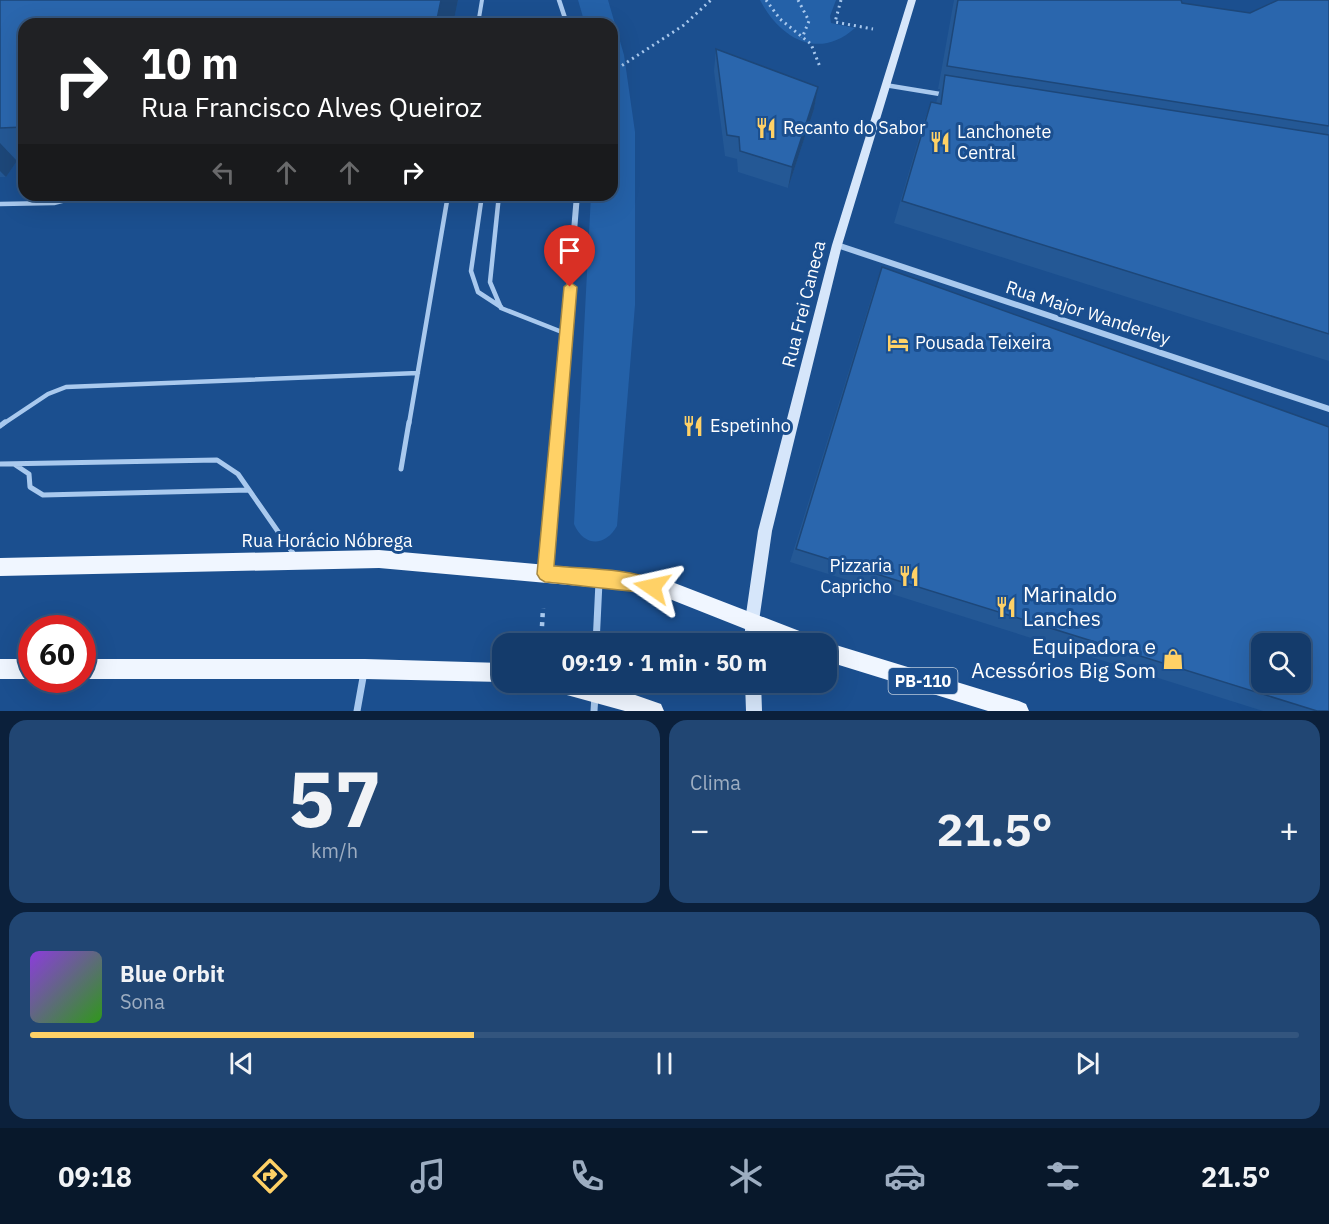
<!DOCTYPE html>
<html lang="pt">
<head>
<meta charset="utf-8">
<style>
  :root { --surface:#143b6b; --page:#214673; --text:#f1f3f6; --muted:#9dadc1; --line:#33557e; --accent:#ffd166 }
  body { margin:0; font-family:"IBM Plex Sans",sans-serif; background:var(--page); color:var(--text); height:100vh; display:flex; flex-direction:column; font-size:22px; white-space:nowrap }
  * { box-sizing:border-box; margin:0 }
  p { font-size:20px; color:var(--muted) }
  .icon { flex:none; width:33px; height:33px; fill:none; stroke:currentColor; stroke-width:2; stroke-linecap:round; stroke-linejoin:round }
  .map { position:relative; height:711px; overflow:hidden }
  .sheet { display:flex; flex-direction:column; gap:9px; padding:9px; background:#0b203b; flex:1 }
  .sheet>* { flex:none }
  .banner { position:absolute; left:18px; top:18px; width:600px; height:183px; border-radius:18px; box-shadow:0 6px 24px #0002,0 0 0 2px var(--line); background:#202124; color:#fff; overflow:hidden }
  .tools { position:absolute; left:1251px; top:633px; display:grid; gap:12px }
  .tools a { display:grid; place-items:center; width:60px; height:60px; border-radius:12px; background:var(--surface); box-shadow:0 6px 24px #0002,0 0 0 2px var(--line); font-size:30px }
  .speed { position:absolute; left:18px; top:615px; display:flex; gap:12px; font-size:30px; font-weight:700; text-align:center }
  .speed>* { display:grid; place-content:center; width:78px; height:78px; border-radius:50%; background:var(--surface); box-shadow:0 6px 24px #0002,0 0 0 2px var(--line); line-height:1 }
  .speed .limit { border:9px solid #d22; background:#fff; color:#111 }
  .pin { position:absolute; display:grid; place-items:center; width:51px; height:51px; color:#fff; margin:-62px -26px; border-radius:50% 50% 50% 0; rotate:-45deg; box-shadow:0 0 6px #0007 }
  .pin .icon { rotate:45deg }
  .me { position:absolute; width:66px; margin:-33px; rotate:281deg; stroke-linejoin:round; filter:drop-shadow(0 0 4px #0008) }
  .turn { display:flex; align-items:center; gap:21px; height:126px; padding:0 24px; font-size:27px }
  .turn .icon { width:78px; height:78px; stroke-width:2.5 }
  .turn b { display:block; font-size:42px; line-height:51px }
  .lanes { display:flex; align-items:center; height:57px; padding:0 24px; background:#0003; justify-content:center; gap:30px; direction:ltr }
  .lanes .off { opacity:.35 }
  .big { font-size:45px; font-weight:800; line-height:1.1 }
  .sheet .card { flex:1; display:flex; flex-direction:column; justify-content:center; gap:9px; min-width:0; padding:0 21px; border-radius:18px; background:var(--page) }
  .sheet .dial { align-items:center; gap:0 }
  .dial b { font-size:78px; line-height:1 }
  .song { display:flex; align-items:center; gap:18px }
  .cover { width:72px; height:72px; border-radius:9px; background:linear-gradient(135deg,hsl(270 70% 55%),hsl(110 70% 35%)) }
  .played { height:6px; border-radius:3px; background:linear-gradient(90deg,var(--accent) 35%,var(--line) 35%) }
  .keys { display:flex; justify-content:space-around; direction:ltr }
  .heat { display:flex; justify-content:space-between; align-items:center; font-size:33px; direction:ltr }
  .sheet .tiles { flex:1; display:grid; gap:9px; grid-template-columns:1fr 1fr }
  .card:last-child { grid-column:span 2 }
  .trip { position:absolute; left:492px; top:633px; width:345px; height:60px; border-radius:18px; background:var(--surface); box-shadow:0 6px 24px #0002,0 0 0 2px var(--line); font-weight:800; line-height:60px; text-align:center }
  .tab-bar { display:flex; height:96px; justify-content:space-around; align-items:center; background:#08182b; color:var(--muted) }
  .tab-bar .icon { width:42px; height:42px }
  .tab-bar .on { color:var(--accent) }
  .tab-bar b { font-size:27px; color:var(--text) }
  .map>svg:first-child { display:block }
  .green { fill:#2461a8 }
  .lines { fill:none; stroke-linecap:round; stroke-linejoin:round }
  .path-far1 { stroke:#a9c9ee; stroke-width:3; stroke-dasharray:2 4; stroke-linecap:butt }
  .path { stroke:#a9c9ee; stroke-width:4.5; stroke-dasharray:4 5; stroke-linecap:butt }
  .service-far2 { stroke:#a9c9ee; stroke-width:4 }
  .service-far1 { stroke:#a9c9ee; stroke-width:4.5 }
  .service { stroke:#a9c9ee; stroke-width:5 }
  .minor-far2 { stroke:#a9c9ee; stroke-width:4.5 }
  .minor-far1 { stroke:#a9c9ee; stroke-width:6 }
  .minor { stroke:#a9c9ee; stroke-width:7 }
  .secondary { fill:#d6e6fa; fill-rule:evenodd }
  .primary { fill:#f0f6ff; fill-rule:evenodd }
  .wall { fill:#245895 }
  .shaded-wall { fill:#1d4779 }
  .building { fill:#2a66ad; stroke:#1d4779; stroke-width:1.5; fill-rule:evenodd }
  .route { fill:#ffd166; stroke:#a68842; stroke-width:1.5 }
  .labels { text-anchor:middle; stroke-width:6; stroke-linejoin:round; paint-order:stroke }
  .shield { fill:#1b4f8f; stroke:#bbcadd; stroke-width:1.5 }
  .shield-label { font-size:16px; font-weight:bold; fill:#fff }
  .poi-label { font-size:18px; fill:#fff; stroke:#1b4f8f; text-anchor:start }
  .street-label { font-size:18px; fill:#fff; stroke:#1b4f8f }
  .near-poi-label { font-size:21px; fill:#fff; stroke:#1b4f8f; text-anchor:start }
</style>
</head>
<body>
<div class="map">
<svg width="1329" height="711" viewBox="0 0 1329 711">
  <rect width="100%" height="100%" fill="#1b4f8f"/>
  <path class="green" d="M578,0H608L624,55L635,132V305L617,526C605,547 584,547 574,524L591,195H612V24H585Z
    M760,0H836L830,16L831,23L855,28C818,61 780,38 760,0Z"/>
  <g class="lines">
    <path class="path-far1" d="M766,0L780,19L811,44L820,67
      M798,0L809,21L802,38
      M841,0L835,22L873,29
      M612,72L684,25L711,0"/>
    <path class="path" d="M541,644L543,608"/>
    <path class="service-far2" d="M478,24L482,0"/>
    <path class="service-far1" d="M482,195L471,271L478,292L501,307
      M499,195L490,282L501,308L567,334
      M0,204L54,203L85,195
      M3,424L48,394L66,387L418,373
      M409,424L448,195"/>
    <path class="service" d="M0,426L5,422
      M0,464L217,460L238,474L295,556
      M14,464L29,474L30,487L43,495L249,490
      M401,469L409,422"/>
    <path class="minor-far2" d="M559,0L567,24
      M885,85L946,95"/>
    <path class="minor-far1" d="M837,245L1329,409
      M558,424L577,195"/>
    <path class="minor" d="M545,573L558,422
      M596,644L599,582
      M357,711L364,672
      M594,711L595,695"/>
    <path class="secondary" d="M908,0H916L842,245L772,531L759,621V644H745V621L758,531L832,245Z
      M745,682H761L762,711H746Z"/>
    <path class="primary" d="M379,550L625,572L672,582L815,637L817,644H783L672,600L625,590L379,568L0,576V558Z
      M826,642L1019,701L1026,704L1029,711H988L826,661V644H821Z
      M0,659H32V679H0Z
      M82,659H365L502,663V682L365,679H82Z
      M543,682H598L661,704L664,711H625L545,689Z"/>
  </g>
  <path class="wall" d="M0,0H458L453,24H24V161H17L6,177H0Z
    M954,0H1181L1182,3L1250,13L1329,0V361L894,223L923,124L931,102L936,103L940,89H938Z
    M716,49L818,87L814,109L788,188L738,172L737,159L725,156L714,71Z
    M882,267L1329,711H1263L790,562L874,289Z"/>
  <path class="shaded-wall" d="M441,0H458L453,24H436Z
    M818,87L814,109L788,188L792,167Z
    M0,143L17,161L6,177L0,171Z"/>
  <path class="building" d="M0,0H441L436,24H24V127L0,128Z
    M958,0H1181L1182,3L1250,13L1278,0H1329V126L947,66Z
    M716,49L818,87L792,167L740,151L739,137L727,135Z
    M945,75L1329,135V334L902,201L931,102L941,104Z
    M882,267L1329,427V711H1317L796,549ZM1262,644H1300V682H1262Z"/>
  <path class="route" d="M570,282L577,287L554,566C587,569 627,568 658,581L661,587L658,592C652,595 561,583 545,582L540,579L537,574L564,287Z"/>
  <defs>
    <symbol id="restaurant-bare" viewBox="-9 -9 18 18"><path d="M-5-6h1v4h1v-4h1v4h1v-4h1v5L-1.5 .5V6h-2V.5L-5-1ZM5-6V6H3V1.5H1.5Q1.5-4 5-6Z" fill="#ffd166" stroke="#1b4f8f" stroke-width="2.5" paint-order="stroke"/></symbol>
    <symbol id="hotel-bare" viewBox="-9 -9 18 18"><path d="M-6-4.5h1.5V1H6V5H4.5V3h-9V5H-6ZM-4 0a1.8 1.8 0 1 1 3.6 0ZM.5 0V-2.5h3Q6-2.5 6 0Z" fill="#ffd166" stroke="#1b4f8f" stroke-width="2.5" paint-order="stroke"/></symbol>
    <symbol id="shop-bare" viewBox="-9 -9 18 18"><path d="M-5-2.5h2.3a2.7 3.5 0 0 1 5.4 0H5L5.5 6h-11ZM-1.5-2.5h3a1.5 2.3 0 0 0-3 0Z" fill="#ffd166" stroke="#1b4f8f" stroke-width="2.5" paint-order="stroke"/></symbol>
  </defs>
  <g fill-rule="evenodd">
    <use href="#restaurant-bare" x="751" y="113" width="30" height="30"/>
    <use href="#restaurant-bare" x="925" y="127" width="30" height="30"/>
    <use href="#hotel-bare" x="883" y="328" width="30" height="30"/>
    <use href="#restaurant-bare" x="678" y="411" width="30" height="30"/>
    <use href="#restaurant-bare" x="894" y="561" width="30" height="30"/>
    <use href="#restaurant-bare" x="991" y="592" width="30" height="30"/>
    <use href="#shop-bare" x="1158" y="644" width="30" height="30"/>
  </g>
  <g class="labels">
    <rect class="shield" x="888.5" y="668" width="69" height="26" rx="4.5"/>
    <g class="shield-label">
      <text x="923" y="687">PB-110</text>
    </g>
    <g class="poi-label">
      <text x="783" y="134">Recanto do Sabor</text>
      <text x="957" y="138">Lanchonete<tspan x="957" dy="21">Central</tspan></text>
      <text x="915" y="349">Pousada Teixeira</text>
      <text x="710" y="432">Espetinho</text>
      <text x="892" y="572" text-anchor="end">Pizzaria<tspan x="892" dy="21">Capricho</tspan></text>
    </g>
    <g class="street-label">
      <text transform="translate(804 304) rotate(-76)" y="6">Rua Frei Caneca</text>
      <text transform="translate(1088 313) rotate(18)" y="6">Rua Major Wanderley</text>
      <text x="327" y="547">Rua Horácio Nóbrega</text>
    </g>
    <g class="near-poi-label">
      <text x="1023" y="602">Marinaldo<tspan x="1023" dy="24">Lanches</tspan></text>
      <text x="1156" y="654" text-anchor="end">Equipadora e<tspan x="1156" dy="24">Acessórios Big Som</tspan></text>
    </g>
  </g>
</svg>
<div class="tools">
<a><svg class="icon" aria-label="search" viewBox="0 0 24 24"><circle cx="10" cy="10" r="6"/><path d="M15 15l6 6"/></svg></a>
</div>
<div class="speed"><div class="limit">60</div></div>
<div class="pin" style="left:570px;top:287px;background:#d93025"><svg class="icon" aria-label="arrive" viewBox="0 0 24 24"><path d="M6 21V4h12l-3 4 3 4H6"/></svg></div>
<svg class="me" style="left:652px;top:587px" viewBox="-20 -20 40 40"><path d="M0-17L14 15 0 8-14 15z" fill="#ffd166" stroke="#fff" stroke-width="4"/></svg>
<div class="trip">09:19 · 1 min · 50 m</div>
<div class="banner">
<div class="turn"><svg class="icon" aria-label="right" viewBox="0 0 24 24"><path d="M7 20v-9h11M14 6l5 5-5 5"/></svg><div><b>10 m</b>Rua Francisco Alves Queiroz</div></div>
<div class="lanes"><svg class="icon off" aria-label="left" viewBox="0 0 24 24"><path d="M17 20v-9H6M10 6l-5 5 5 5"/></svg><svg class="icon off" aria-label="ahead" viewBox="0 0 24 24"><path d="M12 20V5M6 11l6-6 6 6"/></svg><svg class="icon off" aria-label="ahead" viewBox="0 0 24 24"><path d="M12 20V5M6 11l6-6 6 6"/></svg><svg class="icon" aria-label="right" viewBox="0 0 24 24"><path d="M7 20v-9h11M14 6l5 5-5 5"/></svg></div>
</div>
</div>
<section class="sheet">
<div class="tiles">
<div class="card dial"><b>57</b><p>km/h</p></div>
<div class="card"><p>Clima</p>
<div class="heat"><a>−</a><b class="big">21.5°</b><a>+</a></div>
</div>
<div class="card">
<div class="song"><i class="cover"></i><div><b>Blue Orbit</b><p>Sona</p></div></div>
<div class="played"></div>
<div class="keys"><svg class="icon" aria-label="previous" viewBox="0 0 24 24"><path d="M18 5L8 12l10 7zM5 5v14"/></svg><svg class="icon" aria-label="pause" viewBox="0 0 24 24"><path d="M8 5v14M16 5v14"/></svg><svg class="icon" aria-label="next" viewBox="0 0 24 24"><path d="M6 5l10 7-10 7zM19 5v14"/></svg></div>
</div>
</div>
</section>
<nav class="tab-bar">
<b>09:18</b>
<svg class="icon on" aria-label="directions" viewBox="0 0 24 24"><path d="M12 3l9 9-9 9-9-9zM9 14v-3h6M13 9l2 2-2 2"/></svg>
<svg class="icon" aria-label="music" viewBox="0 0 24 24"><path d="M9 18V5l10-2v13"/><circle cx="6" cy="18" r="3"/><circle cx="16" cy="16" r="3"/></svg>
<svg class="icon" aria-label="phone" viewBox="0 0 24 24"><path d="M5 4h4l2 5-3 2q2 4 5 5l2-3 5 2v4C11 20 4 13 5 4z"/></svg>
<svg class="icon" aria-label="climate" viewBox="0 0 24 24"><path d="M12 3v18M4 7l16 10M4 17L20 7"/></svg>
<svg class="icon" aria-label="car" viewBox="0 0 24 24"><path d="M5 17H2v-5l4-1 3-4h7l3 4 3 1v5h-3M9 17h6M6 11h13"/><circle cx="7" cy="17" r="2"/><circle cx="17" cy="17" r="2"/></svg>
<svg class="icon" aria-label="filters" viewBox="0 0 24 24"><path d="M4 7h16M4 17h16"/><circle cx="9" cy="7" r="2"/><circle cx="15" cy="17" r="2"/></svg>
<b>21.5°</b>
</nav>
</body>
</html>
